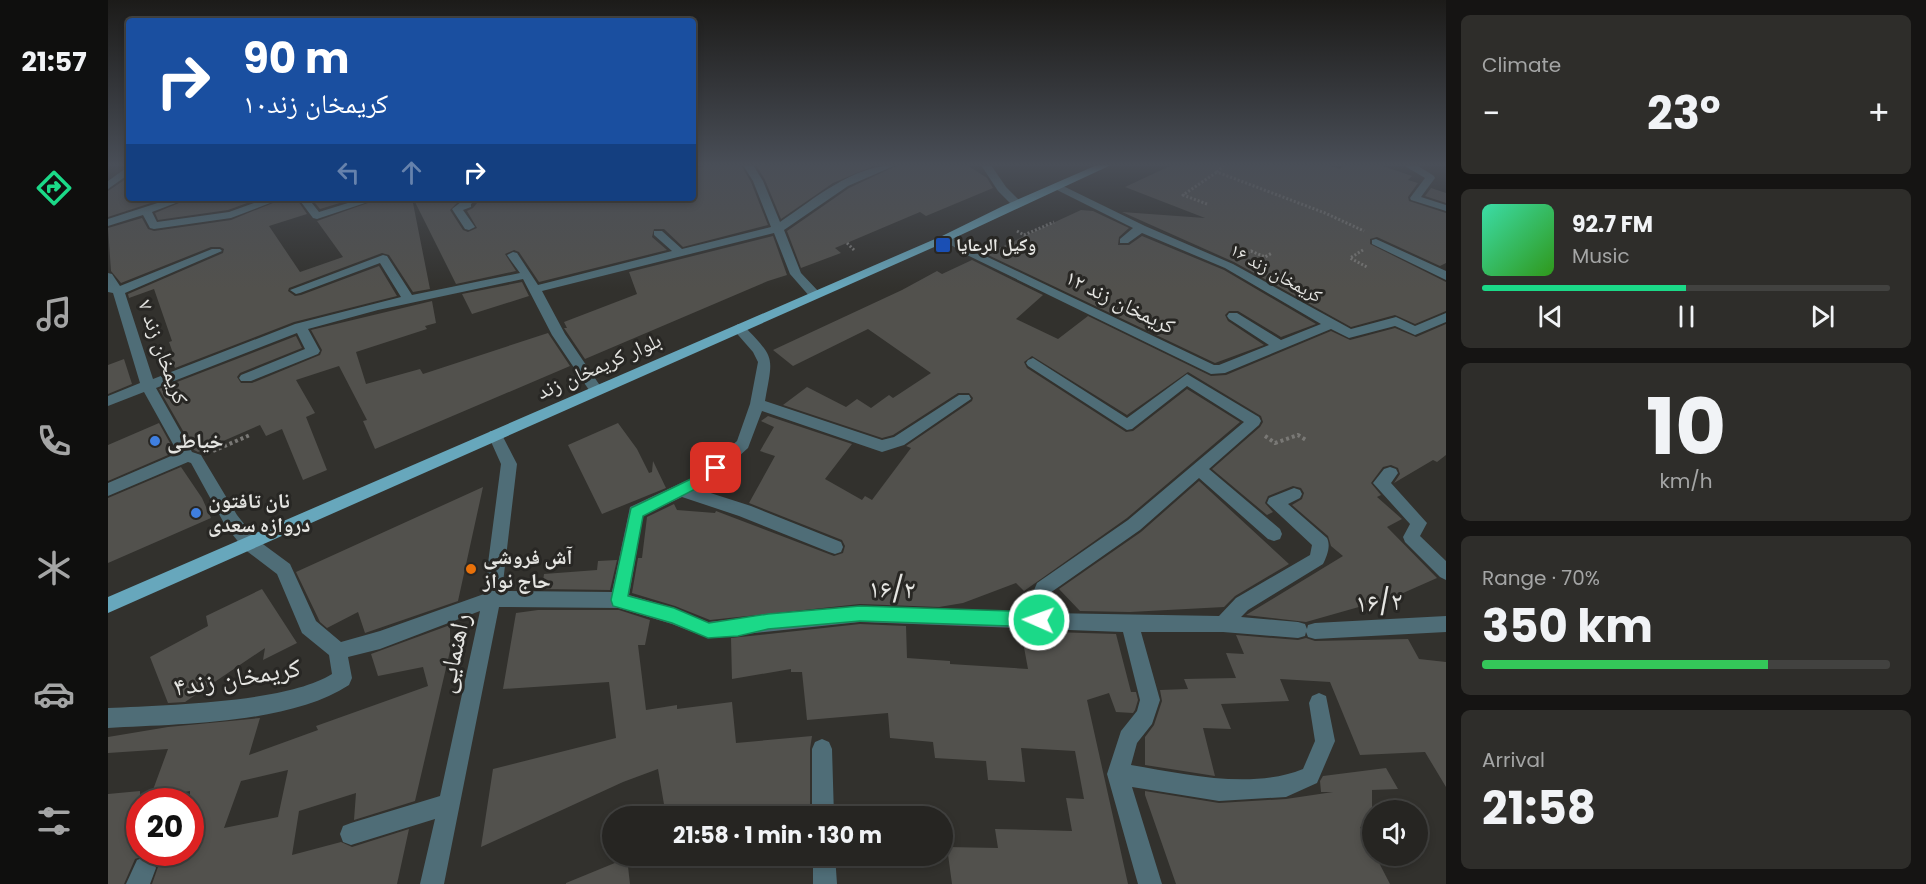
<!DOCTYPE html>
<html lang="en">
<head>
<meta charset="utf-8">
<style>
  :root { --surface:#262522; --page:#2e2d2a; --text:#f1f3f6; --muted:#a4a5a5; --line:#424240; --accent:#1bd988 }
  body { margin:0; font-family:Poppins,"Noto Naskh Arabic",sans-serif; background:var(--page); color:var(--text); height:100vh; display:flex; flex-direction:column; font-size:22px; white-space:nowrap }
  * { box-sizing:border-box; margin:0 }
  p { font-size:20px; color:var(--muted) }
  .icon { flex:none; width:33px; height:33px; fill:none; stroke:currentColor; stroke-width:2; stroke-linecap:round; stroke-linejoin:round }
  .map { position:relative; flex:1; overflow:hidden }
  .side { display:flex; flex-direction:column; gap:15px; padding:15px; background:#151413; width:480px }
  .side>* { flex:none }
  .hud { position:absolute; left:18px; top:18px; width:570px; height:183px; border-radius:6px; box-shadow:0 3px 9px #0003,0 0 0 2px var(--line); background:#1a4fa0; color:#fff; overflow:hidden }
  .fabs { position:absolute; left:1254px; top:800px; display:grid; gap:12px }
  .fabs a { display:grid; place-items:center; width:66px; height:66px; border-radius:50%; background:var(--surface); box-shadow:0 3px 9px #0003,0 0 0 2px var(--line); font-size:30px }
  .speed { position:absolute; left:18px; top:788px; display:flex; gap:12px; font-size:30px; font-weight:700; text-align:center }
  .speed>* { display:grid; place-content:center; width:78px; height:78px; border-radius:50%; background:var(--surface); box-shadow:0 3px 9px #0003,0 0 0 2px var(--line); line-height:1 }
  .speed .limit { border:9px solid #d22; background:#fff; color:#111 }
  .pin { position:absolute; display:grid; place-items:center; width:51px; height:51px; color:#fff; margin:-26px; border-radius:12px; box-shadow:0 3px 9px #0006 }
  .me { position:absolute; width:66px; margin:-33px; rotate:272deg; stroke-linejoin:round; filter:drop-shadow(0 0 4px #0008) }
  .turn { display:flex; align-items:center; gap:21px; height:126px; padding:0 18px; font-size:27px }
  .turn .icon { width:78px; height:78px; stroke-width:2.5 }
  .turn b { display:block; font-size:42px; line-height:51px }
  .lanes { display:flex; align-items:center; height:57px; padding:0 18px; background:#0003; justify-content:center; gap:30px; direction:ltr }
  .lanes .off { opacity:.35 }
  .big { font-size:45px; font-weight:700; line-height:1.1 }
  .side .card { flex:1; display:flex; flex-direction:column; justify-content:center; gap:9px; min-width:0; padding:0 21px; border-radius:9px; background:var(--page) }
  .side .dial { align-items:center; gap:0 }
  .dial b { font-size:78px; line-height:1 }
  .song { display:flex; align-items:center; gap:18px }
  .cover { width:72px; height:72px; border-radius:9px; background:linear-gradient(135deg,hsl(160 70% 55%),hsl(110 70% 35%)) }
  .played { height:6px; border-radius:3px; background:linear-gradient(90deg,var(--accent) 50%,var(--line) 50%) }
  .keys { display:flex; justify-content:space-around; direction:ltr }
  .heat { display:flex; justify-content:space-between; align-items:center; font-size:33px; direction:ltr }
  .charge { height:9px; border-radius:4px; background:linear-gradient(90deg,#34c759 70%,var(--line) 0) }
  .trip { position:absolute; left:494px; top:806px; width:351px; height:60px; border-radius:30px; background:var(--surface); box-shadow:0 3px 9px #0003,0 0 0 2px var(--line); font-weight:700; line-height:60px; text-align:center }
  main { display:flex; flex:1; min-height:0 }
  .tab-bar { display:flex; flex-direction:column; width:108px; justify-content:space-around; align-items:center; background:#0f0f0e; color:var(--muted) }
  .tab-bar .icon { width:42px; height:42px }
  .tab-bar .selected { color:var(--accent) }
  .tab-bar b { font-size:27px; color:var(--text) }
  .map>svg:first-child { display:block }
  .building { fill:#52514d; fill-rule:evenodd }
  .lines { fill:none; stroke-linecap:round; stroke-linejoin:round }
  .path-far1 { stroke:#797875; stroke-width:3; stroke-dasharray:2 2; stroke-linecap:butt }
  .path { stroke:#797875; stroke-width:4; stroke-dasharray:3 3; stroke-linecap:butt }
  .minor { fill:#4f6d77; fill-rule:evenodd }
  .major { fill:#67a7bc; fill-rule:evenodd }
  .route { fill:#1bd988; stroke:#128d58; stroke-width:1.5 }
  .transit-dot { fill:#1a4fb4; stroke:#282724; stroke-width:2 }
  .shop-dot { fill:#3f7fe0; stroke:#282724; stroke-width:2 }
  .food-dot { fill:#e8710a; stroke:#282724; stroke-width:2 }
  .labels { text-anchor:middle; stroke-width:6; stroke-linejoin:round; paint-order:stroke }
  .far-poi-label { font-size:18px; font-weight:bold; fill:#e5e5e2; stroke:#282724; text-anchor:start }
  .far-street-label { font-size:18px; fill:#e5e5e2; stroke:#282724 }
  .street-label { font-size:21px; fill:#e5e5e2; stroke:#282724 }
  .poi-label { font-size:21px; font-weight:bold; fill:#e5e5e2; stroke:#282724; text-anchor:start }
  .near-street-label { font-size:26px; fill:#e5e5e2; stroke:#282724 }
</style>
</head>
<body>
<main>
<nav class="tab-bar">
<b>21:57</b>
<svg class="icon selected" aria-label="directions" viewBox="0 0 24 24"><path d="M12 3l9 9-9 9-9-9zM9 14v-3h6M13 9l2 2-2 2"/></svg>
<svg class="icon" aria-label="music" viewBox="0 0 24 24"><path d="M9 18V5l10-2v13"/><circle cx="6" cy="18" r="3"/><circle cx="16" cy="16" r="3"/></svg>
<svg class="icon" aria-label="phone" viewBox="0 0 24 24"><path d="M5 4h4l2 5-3 2q2 4 5 5l2-3 5 2v4C11 20 4 13 5 4z"/></svg>
<svg class="icon" aria-label="climate" viewBox="0 0 24 24"><path d="M12 3v18M4 7l16 10M4 17L20 7"/></svg>
<svg class="icon" aria-label="car" viewBox="0 0 24 24"><path d="M5 17H2v-5l4-1 3-4h7l3 4 3 1v5h-3M9 17h6M6 11h13"/><circle cx="7" cy="17" r="2"/><circle cx="17" cy="17" r="2"/></svg>
<svg class="icon" aria-label="filters" viewBox="0 0 24 24"><path d="M4 7h16M4 17h16"/><circle cx="9" cy="7" r="2"/><circle cx="15" cy="17" r="2"/></svg>
</nav>
<div class="map">
<svg width="1338" height="884" viewBox="0 0 1338 884">
  <rect width="100%" height="100%" fill="#32312d"/>
  <path class="building" d="M598,165H633L643,182L660,225L575,247L556,229H546L544,237L559,250L431,282L411,252L406,250L397,254L408,271L348,284L305,198L352,200L342,210L355,230L360,232L369,228L359,211L365,208L373,198H585V170Z
    M648,165H768L725,183L673,219L657,180Z
    M790,165H859L879,178L885,188L818,216L812,212L727,248L733,253L693,268L679,231L741,188Z
    M1064,165H1220L1232,169L1236,165H1272L1304,176L1300,180L1310,183L1300,197L1301,201L1338,213V263L1332,266L1269,237L1262,239V244L1338,282V311L1307,324L1287,315L1243,327L1126,262L1014,212L1097,218L1017,187Z
    M21,177V198H58L0,217V191Z
    M1323,188L1338,193V203L1317,196Z
    M83,198H153L120,210L50,220L47,213Z
    M177,198H188L199,214L161,226L192,272L235,257L209,221L274,198H304L322,289L305,292L281,255L274,253L181,288L180,291L187,296L193,295L271,266L289,296L186,322L67,368L63,357L66,356L61,342L64,341L46,289L21,298L20,294L115,253L116,249L112,247H103L13,283L3,271L0,228L34,218L40,229L46,231L123,220Z
    M203,198H248L212,209Z
    M973,210L985,211L1021,228L1011,237L1010,245H1021L1034,236L1116,270L1208,324L1173,337L1130,311H1121L1117,315L1120,321L1156,345L1107,363L878,254Z
    M665,236L679,275L660,281L477,359L456,328H459L456,322L529,294L521,272Z
    M864,260L935,295L908,319L950,339L980,316L1103,376L1118,375L1223,331L1242,340L1287,328L1308,337L1338,324V455L1329,462L1325,460L1286,483L1292,474L1290,468L1283,465L1275,467L1263,483L1273,495L1269,497L1294,519L1279,527L1329,578L1286,597L1198,622L1138,615L1235,556L1223,546L1220,536L1184,505L1194,499L1196,493L1193,488L1185,486L1160,496L1157,503L1165,512L1159,515L1104,469L1152,427L1155,422L1153,416L1080,372L1019,415L924,356L916,362L919,368L1018,432L1025,431L1079,389L1132,422L1019,518L916,591L908,583L855,603L831,607L752,604L602,620L567,606L524,593L530,558H534L539,517L566,504L569,510L607,513L608,511L726,556L735,553L737,546L734,540L641,503L667,456L652,451L666,427L653,421L660,416L744,444L717,479L754,500L757,496L764,500L803,448L798,446L864,401L865,398L861,393H850L785,435L774,438L675,405L699,387L738,407L749,399L763,408L781,395L785,398L823,373L760,329L685,366L665,350L794,290L829,271L834,274Z
    M414,282L421,296L364,314L354,294Z
    M324,301L328,323L317,326L319,329L248,352L258,384L312,369L315,374L440,333L462,366L267,449L255,421L259,420L231,366L188,380L207,413L198,417L219,470L195,480L174,429L158,436L152,425L90,452L86,450L51,389L188,336L194,348L132,373L129,377L133,383H144L212,355L214,350L203,330Z
    M16,359L24,384L0,394V365Z
    M51,423L67,452L0,481V445Z
    M510,423L529,449L541,473L544,472L545,461L558,488L494,514L460,445Z
    M73,467L94,498L103,518L0,563V498Z
    M1091,481L1181,564L1127,596L1116,607L1022,612L972,611L951,589L1033,532Z
    M375,487L350,601L257,633L250,612L219,628L212,622L188,572Z
    M509,560L502,590L434,589L436,574L489,570L490,561Z
    M154,589L189,643L155,660L157,648L77,702L60,703L42,657L100,626L98,616Z
    M430,610H511L542,620L537,645H530L538,710L569,705V709L624,702L628,743L704,736L702,749V816H558L550,769L515,782L373,847L385,769L508,738L501,682L395,689L408,613Z
    M752,624L798,626L799,658L842,661V664L920,669L913,631L1008,634L1023,692H1028L1030,700L1027,710L1025,713L1008,712L1001,693L979,700L1020,884H844L839,847L890,848L887,829L964,831L958,798L976,799L967,751L913,748L917,782L880,780L878,761L827,758L825,742L782,738L780,713L699,720L694,672H683V669L624,679L623,638Z
    M342,625V651L307,801L246,820L248,793L191,811L184,855L233,842L244,847L301,829L289,884H44L50,867L46,858L38,855L27,859L16,884H0V794L32,791V852H82V791L42,798L60,749L0,753V737L60,727L152,718L141,755L210,730L208,726L320,686L315,667L270,676L263,654ZM180,770L170,817L116,828L133,781Z
    M1128,635L1190,640L1198,638L1207,641L1300,639L1311,659L1338,662V787L1317,752L1252,755L1222,682L1172,679L1181,701L1113,704L1123,729L1095,728L1107,776L1037,765V737L1046,725L1054,701L1052,690L1080,689L1076,679L1128,678L1118,653L1136,654Z
    M1278,768L1290,789L1264,790V825L1252,827L1264,850V855H1267L1282,884H1068L1037,795V791L1111,803L1178,799L1225,792H1213L1212,781L1215,776Z
    M519,858L522,884H458V883Z"/>
  <g class="lines">
    <path class="path-far1" d="M1116,165L1109,172L1217,213L1256,231
      M1099,204L1075,195L1109,172
      M909,231L916,235L946,222
      M739,243L746,250
      M1255,250L1242,258L1259,267
      M1136,255L1143,251L1157,257L1164,253"/>
    <path class="path" d="M1157,436L1167,443L1190,435L1198,440
      M105,451L142,435"/>
    <path class="minor" d="M635,165H645L655,181L672,222C706,199 745,165 788,165L740,186L676,230L693,273L711,292V298H703L682,274L666,233L434,291L457,334L495,390L493,393H483L444,335L415,279L270,310L200,329L212,351L210,354L143,381H133L131,378L133,375L197,349L189,333L48,388L84,452L93,455L129,515L148,539L182,564L208,621L233,642L272,631L376,594L393,464L380,435L382,431H392L409,464L394,591L504,592L522,507L588,476L629,441L642,404L650,362L645,352L624,328L630,324L635,325C668,359 665,356 657,401L774,440L786,437L851,395H861L863,399L796,445L774,452L654,411L640,448L600,484L590,489L643,506L733,542L735,547L733,552L727,554L721,552L631,516L574,497L535,516L521,595L566,608L600,622L752,606L922,612L921,602L929,583L1020,520L1136,422L1079,386L1024,429L1019,430L920,366L918,363L920,360L925,358L1019,418L1079,374L1151,417L1153,421L1151,425L1101,469L1172,529L1174,534L1172,539L1166,541L1160,539L1091,478L1032,530L942,593L939,602L940,613L1111,616L1128,598L1202,555L1204,545L1159,503L1161,498L1186,488L1192,490L1194,494L1192,498L1180,504L1219,538C1223,546 1219,556 1215,564L1140,610L1133,617L1190,622L1197,624L1199,629L1200,625L1207,623L1338,616V632L1207,639L1200,637L1198,632L1197,636L1190,638L1115,632H1033L1052,700L1044,724L1029,743L1023,765C1077,774 1143,790 1195,769L1207,741L1201,703L1204,696L1211,693L1218,696L1227,741L1209,783L1178,797L1111,801L1024,787L1054,884H1030L999,774L1013,731L1029,711L1032,700L1015,632L752,622L600,638L564,624L511,608L391,607L336,884H312L327,819L243,845L235,842L232,834L235,826L243,823L332,796L372,611L272,649L240,657L244,678L241,685C182,724 70,724 0,728V708C56,705 178,703 224,674L221,655L194,633L169,574L136,549L117,525L83,463L80,462L0,496V483L70,453L36,392L0,406V396L32,383L5,293L0,292V273L4,274L12,286L104,249H112L114,251L17,293L45,379L187,324L293,297L272,263L192,293L188,294L182,290L275,255L279,256L304,295L412,273L399,255L405,252L409,253L430,285L564,251L546,235V231H554L574,249L663,227L645,181Z
      M873,165H883L898,187L913,202V206H905L890,191Z
      M1295,165H1309L1326,176L1327,178L1313,197L1338,205V211L1303,200L1302,198L1317,178Z
      M21,166V174L0,189V181Z
      M949,183L1037,226L1125,264L1243,329L1288,317L1307,326L1338,313V322L1307,335L1287,326L1241,338L1223,329L1117,373L1103,374L859,255L832,238L834,236H842L867,251L1106,365H1111L1161,345L1121,319L1119,316L1121,313H1129L1173,340L1213,324L1117,268L1034,233L1020,243H1012V239L1025,228L945,188L944,186Z
      M65,198H81L44,212L49,222L121,212L160,198H175L123,218L46,229L42,228L35,215L0,226V219Z
      M190,198H200L211,212L256,198H272L209,219L205,218Z
      M358,198H371L363,204V207L355,210L367,227L361,230L357,229L344,209Z
      M1268,239L1338,271V280L1264,244V240Z
      M1282,467L1288,469L1290,473L1283,483L1319,523L1312,536L1338,561V580L1332,577L1297,542L1295,537L1302,524L1265,483L1276,469Z
      M714,739L721,742L724,749L726,816H704V749L707,742Z
      M705,855H727L729,884H705Z
      M37,857L45,860L48,868L42,884H18L29,860Z"/>
    <path class="major" d="M989,165H1003L842,240L0,613V597L834,236L895,206Z"/>
  </g>
  <linearGradient id="sky" x2="0" y2="1"><stop stop-color="#1c1b19"/><stop offset="0.57" stop-color="#494e57"/><stop offset="1" stop-color="#494e57" stop-opacity="0"/></linearGradient>
  <rect width="1338" height="289" fill="url(#sky)"/>
  <path class="route" d="M608,462L615,468L599,483L535,516L520,596L566,608L601,623L660,614L752,606L931,612L937,614L940,620L937,625L931,627L752,621L660,629L630,636L600,638L564,623L505,606L503,600L523,508L589,476Z"/>
  <rect class="transit-dot" x="827" y="237" width="16" height="16" rx="3"/>
  <g class="shop-dot">
    <circle cx="47" cy="441" r="6"/>
    <circle cx="88" cy="513" r="6"/>
  </g>
  <circle class="food-dot" cx="363" cy="569" r="6"/>
  <g class="labels">
    <g class="far-poi-label">
      <text x="848" y="251">وکیل الرعایا</text>
    </g>
    <g class="far-street-label">
      <text transform="translate(1168 273) rotate(29)" y="6">کریمخان زند ۱۶</text>
    </g>
    <g class="street-label">
      <text transform="translate(1012 302) rotate(26)" y="7">کریمخان زند ۱۲</text>
      <text transform="translate(55 352) rotate(70)" y="7">کریمخان زند ۷</text>
      <text transform="translate(491 366) rotate(-24)" y="7">بلوار کریمخان زند</text>
    </g>
    <g class="poi-label">
      <text x="59" y="448">خیاطی</text>
      <text x="100" y="508">نان تافتون<tspan x="100" dy="24">دروازه سعدی</tspan></text>
      <text x="375" y="564">آش فروشی<tspan x="375" dy="24">حاج نواز</tspan></text>
    </g>
    <g class="near-street-label">
      <text transform="translate(784 589) rotate(1)" y="9">۱۶/۲</text>
      <text transform="translate(1271 602) rotate(-3)" y="9">۱۶/۲</text>
      <text transform="translate(345 653) rotate(-78)" y="9">راهنمایی</text>
      <text transform="translate(129 677) rotate(-9)" y="9">کریمخان زند۴</text>
    </g>
  </g>
</svg>
<div class="fabs">
<a><svg class="icon" aria-label="sound" viewBox="0 0 24 24"><path d="M4 9h4l5-4v14l-5-4H4zM17 9q2 3 0 6"/></svg></a>
</div>
<div class="speed"><div class="limit">20</div></div>
<div class="pin" style="left:608px;top:468px;background:#d93025"><svg class="icon" aria-label="arrive" viewBox="0 0 24 24"><path d="M6 21V4h12l-3 4 3 4H6"/></svg></div>
<svg class="me" style="left:931px;top:620px" viewBox="-20 -20 40 40"><circle r="17" fill="#1bd988" stroke="#fff" stroke-width="3"/><path d="M0-11L8 9 0 5-8 9z" fill="#fff"/></svg>
<div class="trip">21:58 · 1 min · 130 m</div>
<div class="hud">
<div class="turn"><svg class="icon" aria-label="right" viewBox="0 0 24 24"><path d="M7 20v-9h11M14 6l5 5-5 5"/></svg><div><b>90 m</b>کریمخان زند۱۰</div></div>
<div class="lanes"><svg class="icon off" aria-label="left" viewBox="0 0 24 24"><path d="M17 20v-9H6M10 6l-5 5 5 5"/></svg><svg class="icon off" aria-label="ahead" viewBox="0 0 24 24"><path d="M12 20V5M6 11l6-6 6 6"/></svg><svg class="icon" aria-label="right" viewBox="0 0 24 24"><path d="M7 20v-9h11M14 6l5 5-5 5"/></svg></div>
</div>
</div>
<section class="side">
<div class="card"><p>Climate</p>
<div class="heat"><a>−</a><b class="big">23°</b><a>+</a></div>
</div>
<div class="card">
<div class="song"><i class="cover"></i><div><b>92.7 FM</b><p>Music</p></div></div>
<div class="played"></div>
<div class="keys"><svg class="icon" aria-label="previous" viewBox="0 0 24 24"><path d="M18 5L8 12l10 7zM5 5v14"/></svg><svg class="icon" aria-label="pause" viewBox="0 0 24 24"><path d="M8 5v14M16 5v14"/></svg><svg class="icon" aria-label="next" viewBox="0 0 24 24"><path d="M6 5l10 7-10 7zM19 5v14"/></svg></div>
</div>
<div class="card dial"><b>10</b><p>km/h</p></div>
<div class="card"><p>Range · 70%</p><b class="big">350 km</b><div class="charge"></div></div>
<div class="card"><p>Arrival</p><b class="big">21:58</b></div>
</section>
</main>
</body>
</html>
